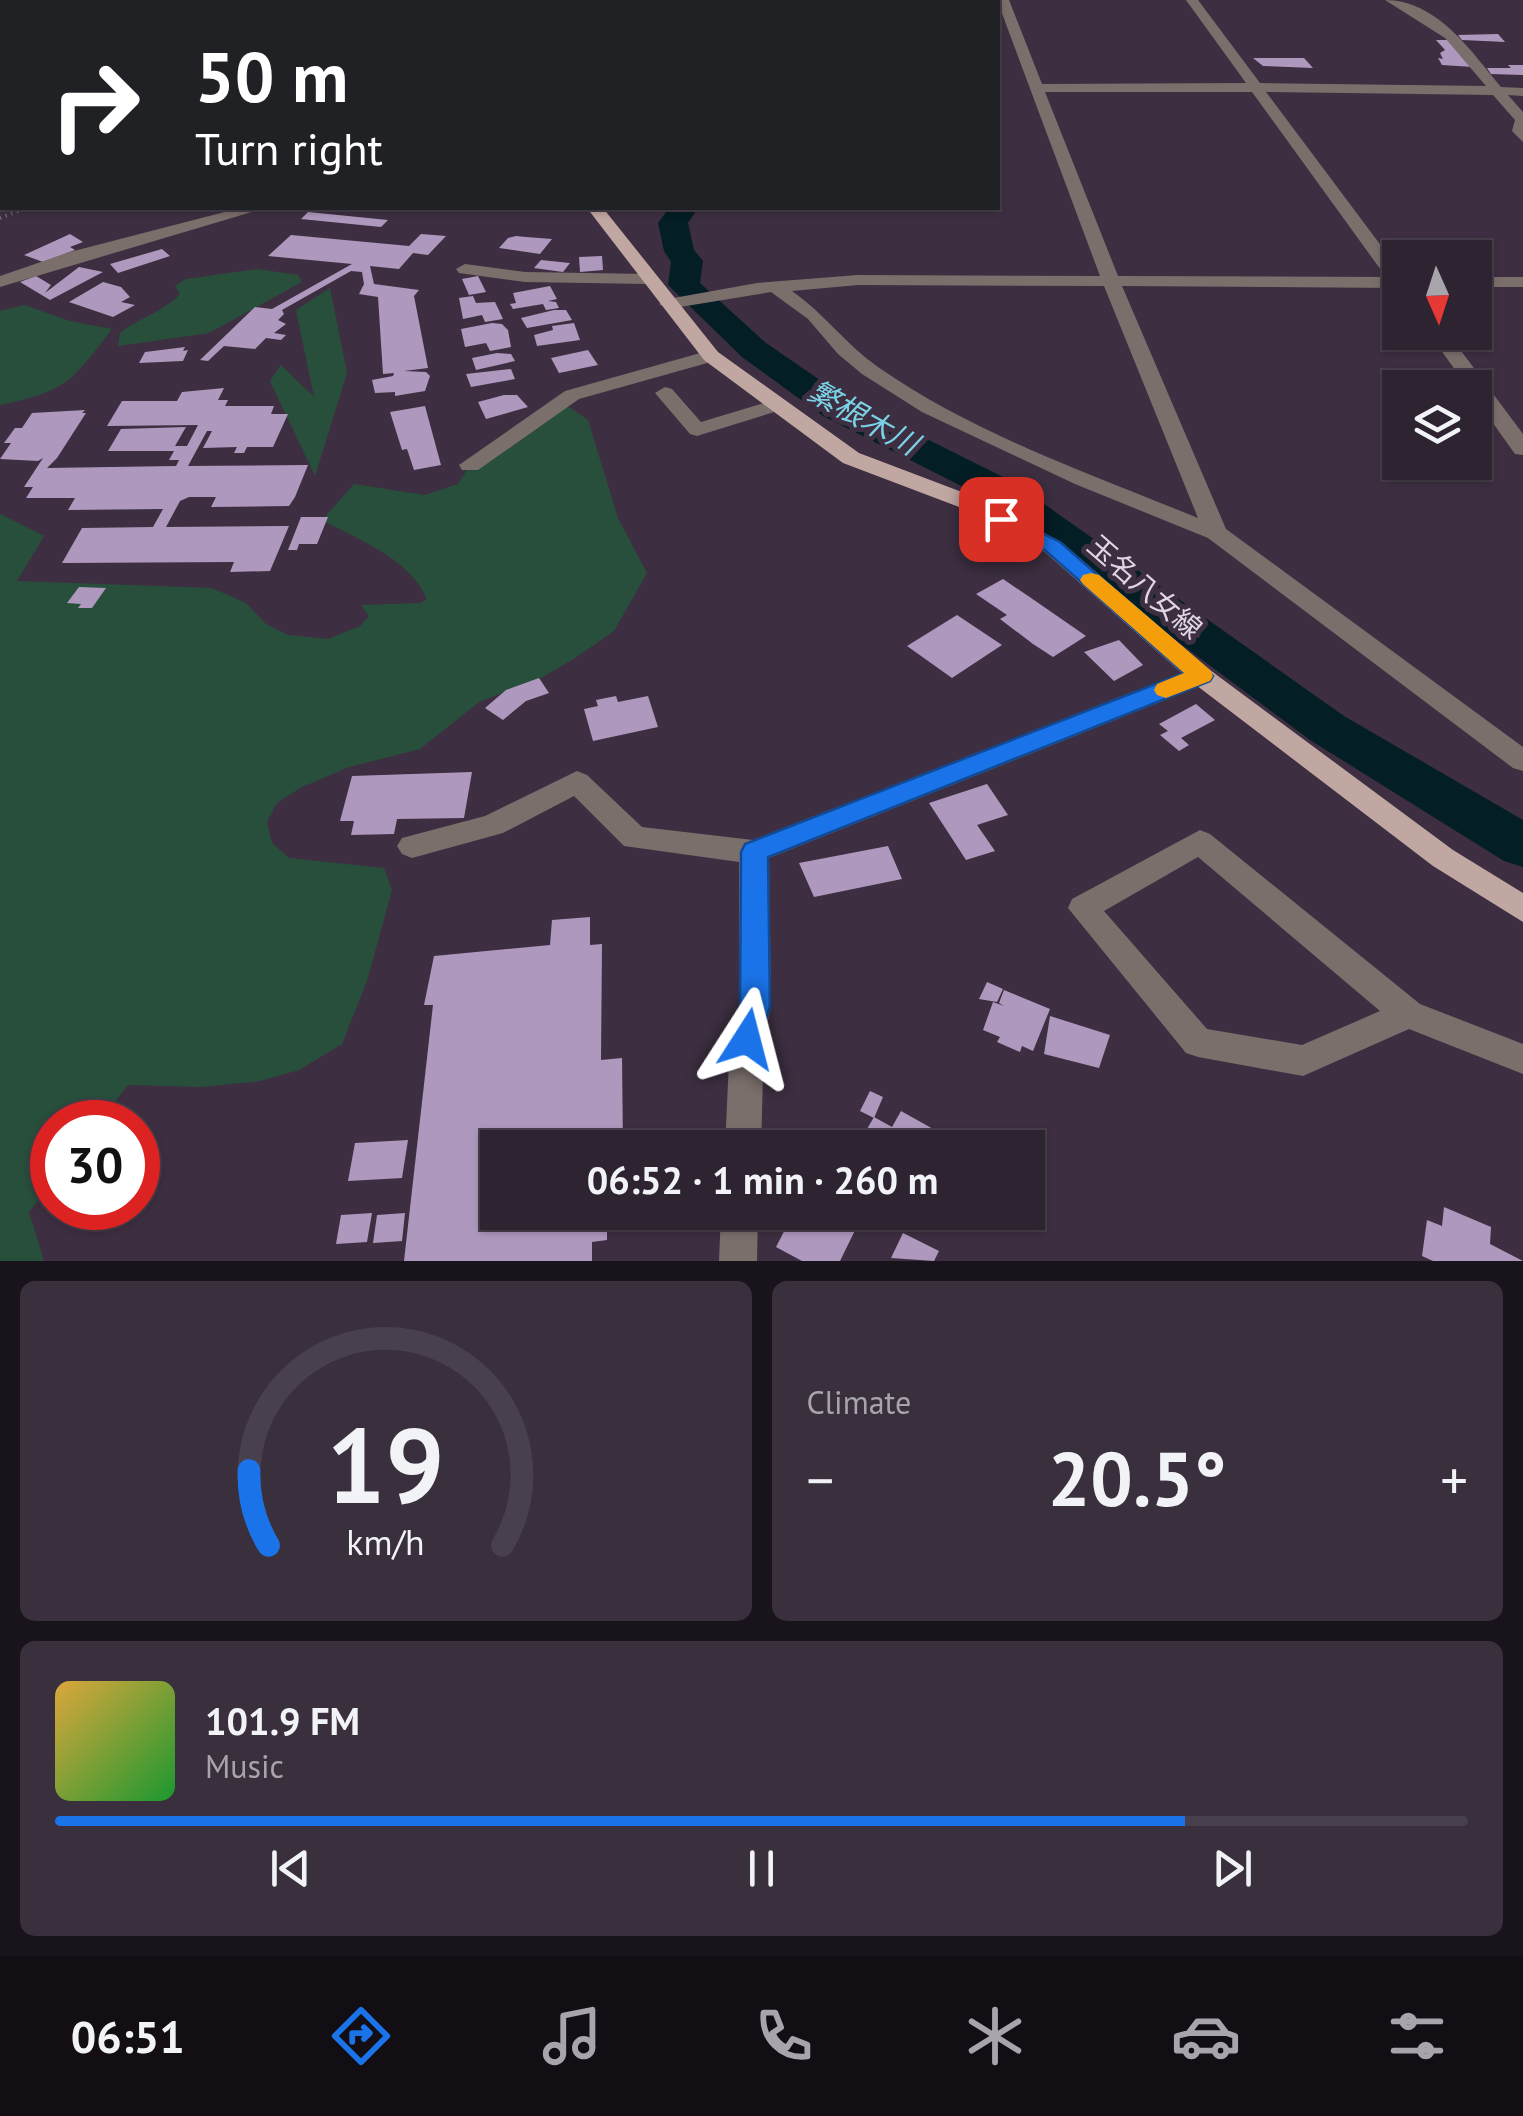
<!DOCTYPE html>
<html lang="en">
<head>
<meta charset="utf-8">
<style>
  :root { --surface:#2e2331; --page:#3a2f3d; --text:#f1f3f6; --muted:#a7a4ab; --line:#49404d; --accent:#1a73e8 }
  body { margin:0; font-family:"PT Sans","Noto Sans JP",sans-serif; background:var(--page); color:var(--text); height:100vh; display:flex; flex-direction:column; font-size:38px; white-space:nowrap }
  * { box-sizing:border-box; margin:0 }
  p { font-size:32px; color:var(--muted) }
  .icon { flex:none; width:55px; height:55px; fill:none; stroke:currentColor; stroke-width:2; stroke-linecap:round; stroke-linejoin:round }
  .map { position:relative; height:1261px; overflow:hidden }
  .details { display:flex; flex-direction:column; gap:20px; padding:20px; background:#19131b; flex:1 }
  .details>* { flex:none }
  .top-card { position:absolute; left:0px; top:0px; width:1000px; height:210px; box-shadow:0 2px 8px #0004,0 0 0 2px var(--line); background:#202124; color:#fff; overflow:hidden }
  .needle { width:65px; rotate:177deg }
  .tools { position:absolute; left:1382px; top:240px; display:grid; gap:20px }
  .tools a { display:grid; place-items:center; width:110px; height:110px; border-radius:0px; background:var(--surface); box-shadow:0 2px 8px #0004,0 0 0 2px var(--line); font-size:50px }
  .speed { position:absolute; left:30px; top:1100px; display:flex; gap:20px; font-size:50px; font-weight:700; text-align:center }
  .speed>* { display:grid; place-content:center; width:130px; height:130px; border-radius:50%; background:var(--surface); box-shadow:0 2px 8px #0004,0 0 0 2px var(--line); line-height:1 }
  .speed .limit { border:15px solid #d22; background:#fff; color:#111 }
  .pin { position:absolute; display:grid; place-items:center; width:85px; height:85px; color:#fff; margin:-42px; border-radius:20px; box-shadow:0 5px 15px #0006 }
  .me { position:absolute; width:110px; margin:-55px; rotate:9deg; stroke-linejoin:round; filter:drop-shadow(0 0 8px #0008) }
  .turn { display:flex; align-items:center; gap:35px; height:210px; padding:0 30px; font-size:45px }
  .turn .icon { width:130px; height:130px; stroke-width:2.5 }
  .turn b { display:block; font-size:70px; line-height:85px }
  .big { font-size:75px; font-weight:700; line-height:1.1 }
  .details .card { flex:1; display:flex; flex-direction:column; justify-content:center; gap:15px; min-width:0; padding:0 35px; border-radius:15px; background:var(--page) }
  .details .dial { align-items:center; gap:0 }
  .dial svg { height:260px; overflow:visible; fill:none; stroke:var(--line); stroke-width:7; stroke-linecap:round; text-anchor:middle }
  .dial text { fill:var(--text); stroke:none }
  .song { display:flex; align-items:center; gap:30px }
  .cover { width:120px; height:120px; border-radius:15px; background:linear-gradient(135deg,hsl(40 70% 55%),hsl(130 70% 35%)) }
  .played { height:10px; border-radius:5px; background:linear-gradient(90deg,var(--accent) 80%,var(--line) 80%) }
  .keys { display:flex; justify-content:space-around; direction:ltr }
  .heat { display:flex; justify-content:space-between; align-items:center; font-size:55px; direction:ltr }
  .details .tiles { flex:1; display:grid; gap:20px; grid-template-columns:1fr 1fr }
  .card:last-child { grid-column:span 2 }
  .trip { position:absolute; left:480px; top:1130px; width:565px; height:100px; border-radius:0px; background:var(--surface); box-shadow:0 2px 8px #0004,0 0 0 2px var(--line); font-weight:700; line-height:100px; text-align:center }
  .menu { display:flex; height:160px; justify-content:space-around; align-items:center; background:#120e14; color:var(--muted) }
  .menu .icon { width:70px; height:70px }
  .menu .current { color:var(--accent) }
  .menu b { font-size:45px; color:var(--text) }
  .map>svg:first-child { display:block }
  .green { fill:#284f3c }
  .lines { fill:none; stroke-linecap:round; stroke-linejoin:round }
  .river { fill:#031e24; fill-rule:evenodd }
  .building { fill:#af98bd }
  .path { stroke:#887c8b; stroke-width:4; stroke-dasharray:1 5; stroke-linecap:butt }
  .minor { fill:#7b6f6c; fill-rule:evenodd }
  .major { fill:#c1a7a1; fill-rule:evenodd }
  .route { fill:#1a73e8; stroke:#114b97; stroke-width:2.5 }
  .slow { fill:#f59e0b }
  .labels { text-anchor:middle; stroke-width:10; stroke-linejoin:round; paint-order:stroke }
  .street-label { font-size:28px; fill:#e0d7e2; stroke:#3d2f41 }
  .water-label { font-size:30px; font-style:italic; fill:#7bd2e6; stroke:#3d2f41 }
</style>
</head>
<body>
<div class="map">
<svg width="1523" height="1261" viewBox="0 0 1523 1261">
  <rect width="100%" height="100%" fill="#3d2f41"/>
  <path class="green" d="M257,269L298,275L302,282L209,333L118,346L120,333C140,317 162,313 180,294L175,286L186,279Z
    M330,288L347,373L315,476L270,381L281,365L314,397L296,310Z
    M24,305L70,321L112,329C71,382 67,391 0,405V311Z
    M563,403L588,420L618,518L647,573L614,631L575,658L541,678L479,702L420,749L349,767L300,788L277,803L267,822L272,843L289,858L384,868L392,890L367,981L342,1044L299,1070L260,1081L201,1087L128,1085L99,1122H52V1182L29,1212L44,1261H0V514L44,536L17,581L212,588L246,603L266,624L288,635L328,639L360,626L369,616L361,605L420,603L427,599C409,558 359,540 322,520L354,484L425,495L458,484L470,465Z"/>
  <g class="lines">
    <path class="river" d="M815,0H837L838,2H816Z
      M669,208H698L688,223L694,250L703,261L700,283L766,343L849,400L1013,482L1344,716L1523,820V867L1504,861L1310,740L985,498L823,416L742,357L668,285L671,262L664,251L658,223Z"/>
  </g>
  <path class="building" d="M1498,34L1505,42L1462,40L1458,35Z
    M1436,40H1452L1473,67L1442,65L1438,58L1443,59L1440,53L1445,50Z
    M1253,58H1304L1313,68L1263,66Z
    M1508,65H1523V75L1491,74L1487,68H1511Z
    M308,212L388,220L381,227L301,219Z
    M70,234L83,242L70,247L75,250L43,262L24,255Z
    M421,234L446,236L428,255L413,253L399,269L370,266L374,284L419,290L414,296L428,368L404,371L426,372L430,376L425,391L395,396V392L375,393L372,380L393,376L394,373L383,374L378,297L359,294L364,284L362,272L351,271L282,310L284,314L278,320L286,324L274,333L286,335L281,340L266,338L255,349L224,346L208,361L200,360L255,307L272,309L352,264L268,256L291,235L409,246Z
    M516,236L526,237L552,239L540,254L499,248L508,238Z
    M162,249L170,256L118,273L110,264Z
    M602,256L603,270L580,272L579,257Z
    M541,260L570,263L563,272L534,268Z
    M79,267L103,272L50,300L20,282L36,276L51,285L45,293Z
    M478,276L486,292L469,295L462,279Z
    M103,282L121,287L130,297L121,302L135,305L113,317L69,302Z
    M550,286L557,299L548,301L556,302L559,308L546,310L543,304L513,309L510,304L516,303L513,293Z
    M473,296L476,303L495,302L503,319L485,322L482,315L463,319L459,298Z
    M554,310H566L572,320L527,328L521,318Z
    M492,323L502,324L508,330L511,347L490,351L486,343L465,347L461,329Z
    M574,323L580,340L537,346L534,335L553,330L552,326Z
    M185,347L183,351L188,350L183,361L139,363L145,352Z
    M588,350L598,365L559,373L551,358Z
    M497,353L511,354L515,361L476,370L472,358Z
    M511,369L515,379L471,387L466,374Z
    M224,388L218,400H228L225,406H274L271,414H288L273,447H247L244,453H234L237,447L203,448L212,431H207L188,466L308,465L295,497L289,506L211,507L216,497H189L180,501L166,527L289,526L270,571L230,572L234,562L62,563L82,528L153,527L163,509L68,510L75,498H26L33,487H24L43,458L38,461L0,459L11,443H4L15,428H22L32,413L85,410L82,413H86L57,458L47,468L176,466L179,460H169L174,451H108L121,429L186,427L175,446H187L198,425L107,426L122,401H177L182,392Z
    M504,395H517L528,407L486,419L478,402Z
    M425,406L441,465L414,470L407,449L402,450L390,412Z
    M301,517H328L317,544H299L297,550H288Z
    M1003,579L1034,600L1086,636L1053,657L1033,644L1000,619L1007,615L976,594Z
    M79,587L106,588L92,608H78L81,604L67,603Z
    M957,615L1002,645L952,678L907,646Z
    M1119,640L1143,665L1114,681L1084,652Z
    M539,678L549,693L526,701L503,720L485,708L506,690Z
    M616,696L618,702L648,696L658,727L593,741L584,709L598,706L596,700Z
    M1196,704L1215,720L1181,738L1189,745L1179,751L1160,735L1168,731L1159,724Z
    M472,772L464,818L397,819L394,834L351,835L354,821H340L352,776Z
    M987,784L1008,815L977,825L995,851L966,860L929,803Z
    M888,846L902,879L814,897L799,863Z
    M590,917V945L602,944L601,1060L622,1058L623,1148H498V1212H594V1227L607,1226V1240L592,1242V1261H404L433,1005H424L434,956L550,945L552,920Z
    M987,982L1003,989L997,1002L979,999Z
    M1004,990L1050,1009L1033,1051L1022,1046L1020,1052L997,1042L1000,1037L983,1030L993,1002L1004,1006L999,1003Z
    M1050,1016L1110,1035L1099,1068L1044,1054Z
    M870,1091L883,1097L874,1118L860,1111Z
    M901,1111L935,1130L932,1136L953,1148L857,1146L874,1117L892,1127Z
    M408,1140L402,1178L348,1181L355,1143Z
    M1444,1207L1491,1227L1490,1244L1523,1261H1433L1422,1256L1427,1220L1442,1226Z
    M794,1212H864L840,1261H802L776,1247Z
    M372,1213L367,1242L336,1244L341,1215Z
    M405,1213L402,1241L373,1243L377,1215Z
    M903,1233L939,1251L934,1261L891,1258Z"/>
  <g class="lines">
    <path class="path" d="M0,218L26,208"/>
    <path class="minor" d="M0,0H13L0,6Z
      M289,0H318L319,2H291Z
      M794,0H806V2H794Z
      M997,0H1009L1042,84L1246,83L1186,0H1198L1260,83L1486,86L1445,38L1385,0C1437,0 1471,51 1501,87L1523,88V96L1508,95L1523,112V142L1512,131L1515,120L1493,95L1266,92L1400,271V288L1122,286L1226,529L1523,747V771L1513,768L1208,538L1075,484L922,412L862,374L838,354L808,319L771,292L668,309L659,304L668,299L757,283L858,275L1100,276ZM1045,92H1252L1386,277L1118,276ZM858,285L1104,286L1198,518C1090,474 974,434 878,367C846,345 824,313 792,291Z
      M0,136H2V144H0Z
      M240,208H265L0,287V276L70,252Z
      M465,264L525,272L648,274L657,279L648,284L525,282L459,273L456,269Z
      M1475,277H1523V287H1475Z
      M1428,332H1447L1523,434V455L1515,454L1475,398V388H1468Z
      M711,350L718,352V360L579,399L478,470H462L459,465L565,391Z
      M665,387L672,389L701,422L777,399L787,405L784,409L697,436L690,434L655,393Z
      M1201,667L1210,670L1214,676L1210,682L769,858L771,1006L764,1039L761,1148H725L730,1039L739,1006V862L624,846L574,796L503,833L412,858L402,854L397,846L402,838L485,816L577,771L587,775L642,827L753,840Z
      M1200,830L1210,834L1420,1004L1523,1044V1074L1409,1029L1303,1076L1198,1057L1186,1053L1068,908L1072,899ZM1198,857L1380,1011L1302,1045L1207,1029L1104,911Z
      M721,1212H758L757,1261H719Z"/>
    <path class="major" d="M121,0H146L147,2H123Z
      M587,208H603L718,352L859,453L983,500L1061,542L1210,670L1453,850L1523,893V922L1433,866L1192,682L1045,552L967,510L843,463L704,360Z"/>
  </g>
  <path class="route" d="M1001,513L1060,542L1213,676L1210,681L768,857L770,1006L758,1049L747,1053L736,1049L732,1039L740,1006L741,852L745,844L1184,673L1046,551L994,524L991,519Z"/>
  <path class="slow" d="M1091,573L1099,575L1210,670L1213,676L1210,681L1166,698L1157,695L1154,690L1157,684L1184,673L1083,584L1080,580L1083,575Z"/>
  <g class="labels">
    <g class="street-label">
      <text transform="translate(1145 587) rotate(41)" y="10">玉名八女線</text>
    </g>
    <g class="water-label">
      <text transform="translate(863 418) rotate(29)" y="10">繁根木川</text>
    </g>
  </g>
</svg>
<div class="tools">
<a><svg class="needle" viewBox="-14 -14 28 28"><path d="M0-13l5 13h-10z" fill="#e53935"/><path d="M0 13l5-13h-10z" fill="#a7a4ab"/></svg></a>
<a><svg class="icon" aria-label="layers" viewBox="0 0 24 24"><path d="M12 4l9 5-9 5-9-5zM3 14l9 5 9-5"/></svg></a>
</div>
<div class="speed"><div class="limit">30</div></div>
<div class="pin" style="left:1001px;top:519px;background:#d93025"><svg class="icon" aria-label="arrive" viewBox="0 0 24 24"><path d="M6 21V4h12l-3 4 3 4H6"/></svg></div>
<svg class="me" style="left:747px;top:1039px" viewBox="-20 -20 40 40"><path d="M0-17L14 15 0 8-14 15z" fill="#1a73e8" stroke="#fff" stroke-width="4"/></svg>
<div class="trip">06:52 · 1 min · 260 m</div>
<div class="top-card">
<div class="turn"><svg class="icon" aria-label="right" viewBox="0 0 24 24"><path d="M7 20v-9h11M14 6l5 5-5 5"/></svg><div><b>50 m</b>Turn right</div></div>
</div>
</div>
<section class="details">
<div class="tiles">
<div class="card dial"><svg viewBox="0 0 100 80">
<path d="M14 69A42 42 0 1 1 86 69"/>
<path d="M14 69A42 42 0 0 1 8 46" stroke="#1a73e8"/>
<text x="50" y="56" font-size="32" font-weight="700">19</text>
<text x="50" y="72" font-size="11">km/h</text>
</svg></div>
<div class="card"><p>Climate</p>
<div class="heat"><a>−</a><b class="big">20.5°</b><a>+</a></div>
</div>
<div class="card">
<div class="song"><i class="cover"></i><div><b>101.9 FM</b><p>Music</p></div></div>
<div class="played"></div>
<div class="keys"><svg class="icon" aria-label="previous" viewBox="0 0 24 24"><path d="M18 5L8 12l10 7zM5 5v14"/></svg><svg class="icon" aria-label="pause" viewBox="0 0 24 24"><path d="M8 5v14M16 5v14"/></svg><svg class="icon" aria-label="next" viewBox="0 0 24 24"><path d="M6 5l10 7-10 7zM19 5v14"/></svg></div>
</div>
</div>
</section>
<nav class="menu">
<b>06:51</b>
<svg class="icon current" aria-label="directions" viewBox="0 0 24 24"><path d="M12 3l9 9-9 9-9-9zM9 14v-3h6M13 9l2 2-2 2"/></svg>
<svg class="icon" aria-label="music" viewBox="0 0 24 24"><path d="M9 18V5l10-2v13"/><circle cx="6" cy="18" r="3"/><circle cx="16" cy="16" r="3"/></svg>
<svg class="icon" aria-label="phone" viewBox="0 0 24 24"><path d="M5 4h4l2 5-3 2q2 4 5 5l2-3 5 2v4C11 20 4 13 5 4z"/></svg>
<svg class="icon" aria-label="climate" viewBox="0 0 24 24"><path d="M12 3v18M4 7l16 10M4 17L20 7"/></svg>
<svg class="icon" aria-label="car" viewBox="0 0 24 24"><path d="M5 17H2v-5l4-1 3-4h7l3 4 3 1v5h-3M9 17h6M6 11h13"/><circle cx="7" cy="17" r="2"/><circle cx="17" cy="17" r="2"/></svg>
<svg class="icon" aria-label="filters" viewBox="0 0 24 24"><path d="M4 7h16M4 17h16"/><circle cx="9" cy="7" r="2"/><circle cx="15" cy="17" r="2"/></svg>
</nav>
</body>
</html>
